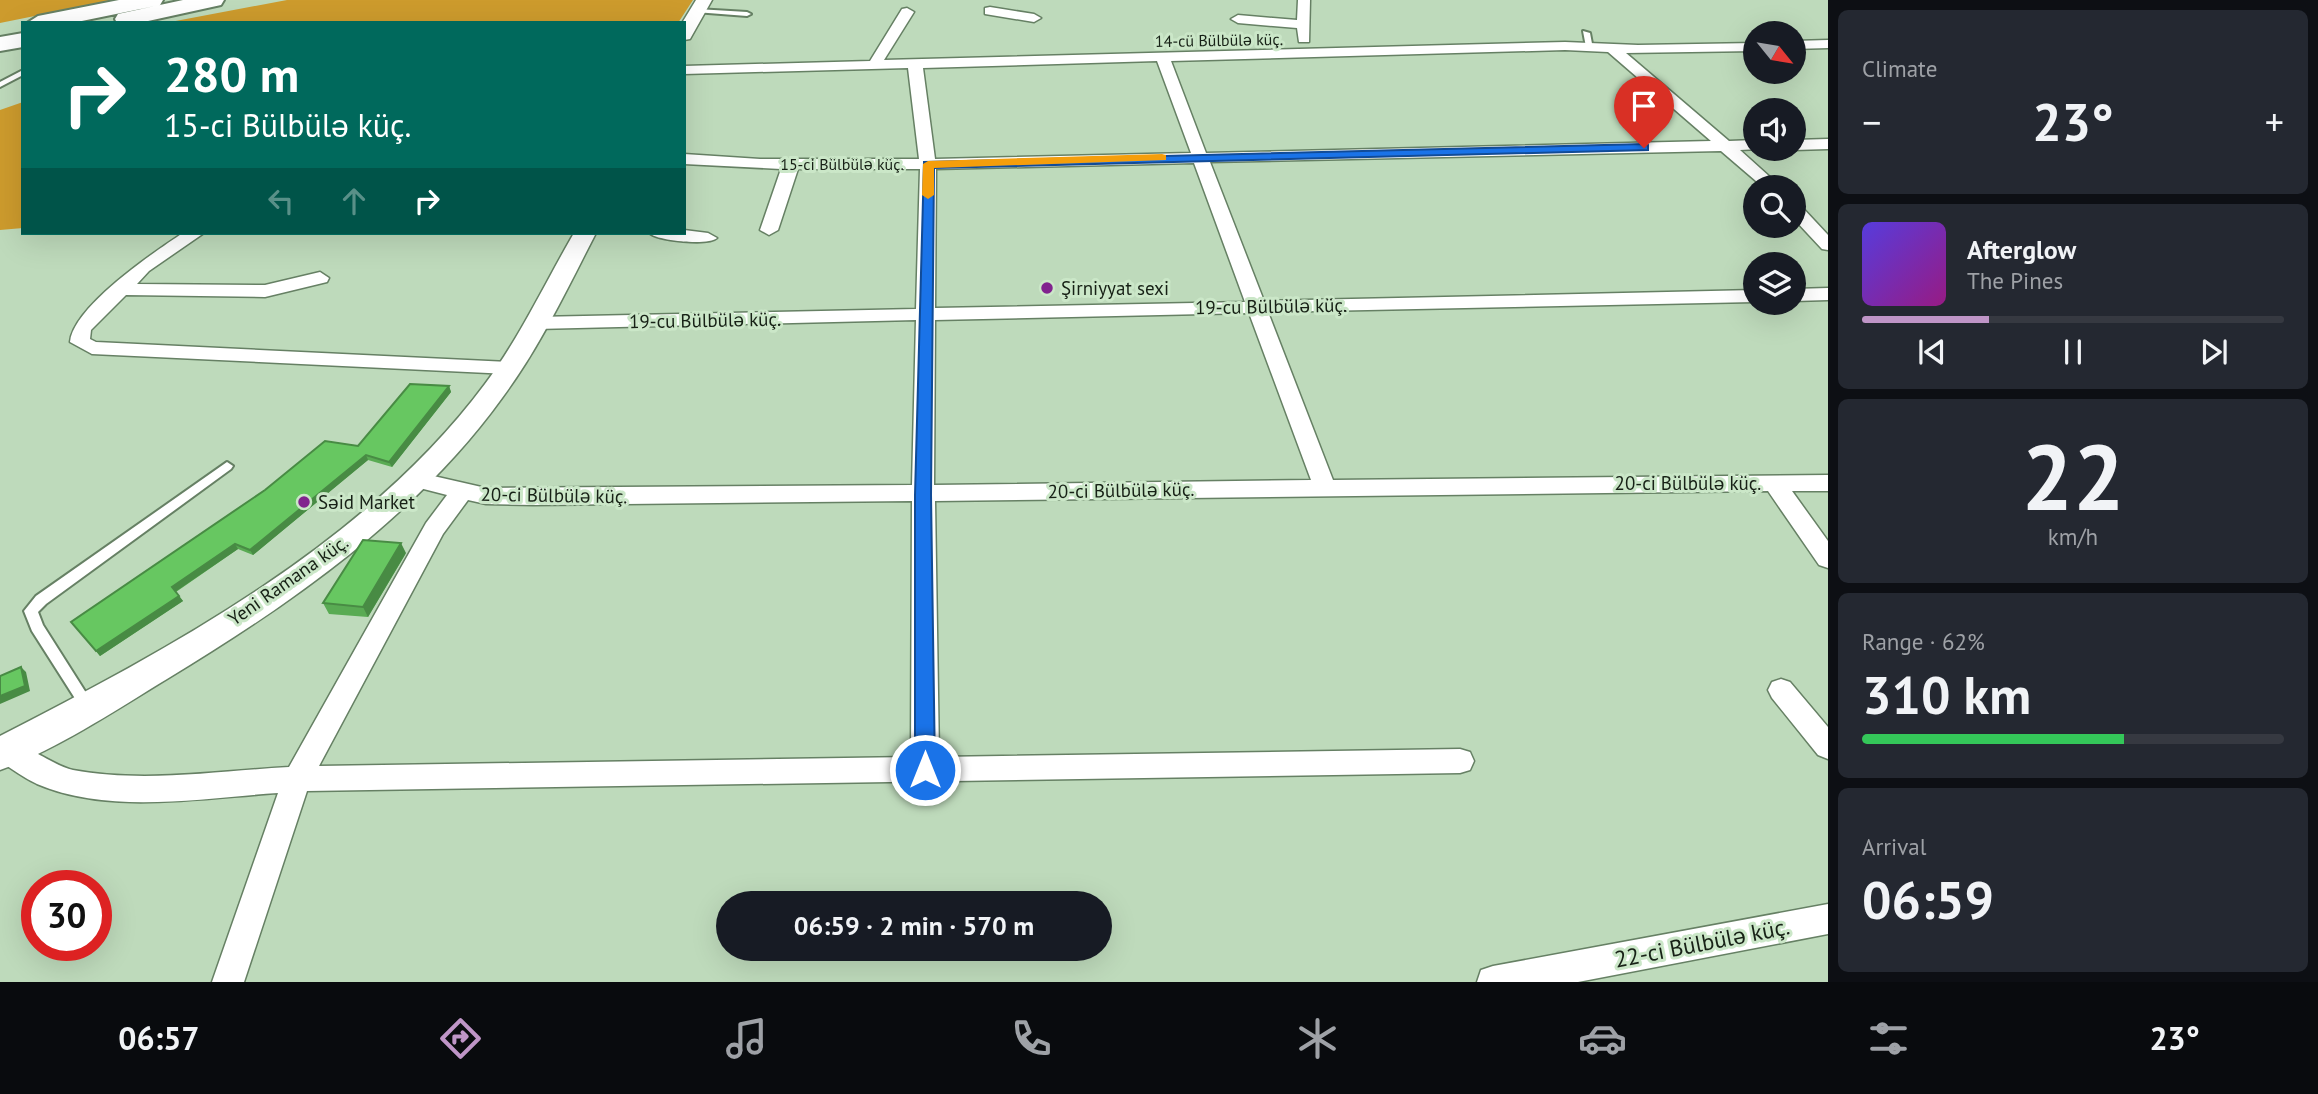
<!DOCTYPE html>
<html lang="en">
<head>
<meta charset="utf-8">
<style>
  :root { --surface:#171b24; --page:#242831; --text:#f1f3f6; --muted:#9ea1a6; --line:#363941; --accent:#bf95c7 }
  body { margin:0; font-family:"PT Sans",sans-serif; background:var(--page); color:var(--text); height:100vh; display:flex; flex-direction:column; font-size:26px; white-space:nowrap }
  * { box-sizing:border-box; margin:0 }
  p { font-size:23px; color:var(--muted) }
  .icon { flex:none; width:38px; height:38px; fill:none; stroke:currentColor; stroke-width:2; stroke-linecap:round; stroke-linejoin:round }
  .map { position:relative; flex:1; overflow:hidden }
  .side { display:flex; flex-direction:column; gap:10px; padding:10px; background:#0d0f14; width:490px }
  .side>* { flex:none }
  .guide { position:absolute; left:21px; top:21px; width:665px; height:214px; border-radius:0px; box-shadow:0 7px 28px #0002; background:#00695c; color:#fff; overflow:hidden }
  .needle { width:46px; rotate:120deg }
  .fabs { position:absolute; left:1743px; top:21px; display:grid; gap:14px }
  .fabs a { display:grid; place-items:center; width:63px; height:63px; border-radius:50%; background:var(--surface); box-shadow:0 7px 28px #0002; font-size:35px }
  .speed { position:absolute; left:21px; top:870px; display:flex; gap:14px; font-size:35px; font-weight:700; text-align:center }
  .speed>* { display:grid; place-content:center; width:91px; height:91px; border-radius:50%; background:var(--surface); box-shadow:0 7px 28px #0002; line-height:1 }
  .speed .limit { border:10px solid #d22; background:#fff; color:#111 }
  .pin { position:absolute; display:grid; place-items:center; width:60px; height:60px; color:#fff; margin:-72px -30px; border-radius:50% 50% 50% 0; rotate:-45deg; box-shadow:0 0 7px #0007 }
  .pin .icon { rotate:45deg }
  .me { position:absolute; width:77px; margin:-38px; rotate:0deg; stroke-linejoin:round; filter:drop-shadow(0 0 5px #0008) }
  .turn { display:flex; align-items:center; gap:24px; height:147px; padding:0 28px; font-size:32px }
  .turn .icon { width:91px; height:91px; stroke-width:2.5 }
  .turn b { display:block; font-size:49px; line-height:60px }
  .lanes { display:flex; align-items:center; height:66px; padding:0 28px; background:#0003; justify-content:center; gap:35px; direction:ltr }
  .lanes .off { opacity:.35 }
  .big { font-size:52px; font-weight:700; line-height:1.1 }
  .side .card { flex:1; display:flex; flex-direction:column; justify-content:center; gap:10px; min-width:0; padding:0 24px; border-radius:10px; background:var(--page) }
  .side .dial { align-items:center; gap:0 }
  .dial b { font-size:91px; line-height:1 }
  .song { display:flex; align-items:center; gap:21px }
  .cover { width:84px; height:84px; border-radius:10px; background:linear-gradient(135deg,hsl(250 70% 55%),hsl(310 70% 35%)) }
  .played { height:7px; border-radius:4px; background:linear-gradient(90deg,var(--accent) 30%,var(--line) 30%) }
  .keys { display:flex; justify-content:space-around; direction:ltr }
  .heat { display:flex; justify-content:space-between; align-items:center; font-size:38px; direction:ltr }
  .charge { height:10px; border-radius:5px; background:linear-gradient(90deg,#34c759 62%,var(--line) 0) }
  .trip { position:absolute; left:716px; top:891px; width:396px; height:70px; border-radius:35px; background:var(--surface); box-shadow:0 7px 28px #0002; font-weight:700; line-height:70px; text-align:center }
  .tab-bar { display:flex; height:112px; justify-content:space-around; align-items:center; background:#090b0e; color:var(--muted) }
  .tab-bar .icon { width:49px; height:49px }
  .tab-bar .active { color:var(--accent) }
  .tab-bar b { font-size:32px; color:var(--text) }
  main { display:flex; flex:1; min-height:0 }
  .map>svg:first-child { display:block }
  .forest { fill:#cd9b2d }
  .lines { fill:none; stroke-linecap:round; stroke-linejoin:round }
  .service-casing { stroke:#668064; stroke-width:4 }
  .minor-casing { stroke:#668064; stroke-width:3 }
  .tertiary-casing { stroke:#668064; stroke-width:3 }
  .motorway-casing { stroke:#668064; stroke-width:4 }
  .service { fill:#fff; fill-rule:evenodd }
  .minor { fill:#fff; fill-rule:evenodd }
  .tertiary { fill:#fff; fill-rule:evenodd }
  .motorway { fill:#fff; fill-rule:evenodd }
  .wall { fill:#59ab53 }
  .shaded-wall { fill:#488b44 }
  .building { fill:#67c761; stroke:#488b44; stroke-width:2 }
  .route { fill:#1a73e8; stroke:#114b97; stroke-width:2 }
  .slow { fill:#f59e0b }
  .poi-dot { fill:#81228e; stroke:#cbe7c8; stroke-width:2.5 }
  .labels { text-anchor:middle; stroke-width:6; stroke-linejoin:round; paint-order:stroke }
  .far-street-label { font-size:16px; fill:#172116; stroke:#cbe7c8 }
  .poi-label { font-size:19px; fill:#172116; stroke:#cbe7c8; text-anchor:start }
  .street-label { font-size:19px; fill:#172116; stroke:#cbe7c8 }
  .near-street-label { font-size:23px; fill:#172116; stroke:#cbe7c8 }
</style>
</head>
<body>
<main>
<div class="map">
<svg width="1828" height="982" viewBox="0 0 1828 982">
  <rect width="100%" height="100%" fill="#bedabb"/>
  <path class="forest" d="M0,0H114L0,23Z
    M287,0H693L678,23H165Z
    M23,102V228L0,230V110Z"/>
  <g class="lines">
    <defs>
      <path id="service" d="M697,9L747,12L751,14L747,16L695,12V10Z
        M1583,31L1590,33L1593,49L1586,47Z
        M23,70V75L0,87V82Z
        M227,462L233,466L231,469L46,604L38,612L43,625L95,707L93,711L88,713L83,711L32,631L24,611L36,596Z"/>
      <path id="minor" d="M1298,0H1310L1309,42H1299L1297,28L1238,23L1231,19L1238,15L1297,20Z
        M990,7L1034,14L1041,18L1034,22L985,14V8Z
        M907,8L914,12L884,60L1565,42L1638,45L1755,43V51L1626,53L1729,141L1755,140V149H1759L1740,150L1781,187H1763L1721,151L1210,162L1264,301L1755,290V302L1268,312L1333,480L1828,475V491H1792L1828,541V568L1819,565L1768,491L935,501L939,757L1460,749L1470,752L1474,761L1470,770L1460,773L307,791L244,982H212L278,793C202,798 109,815 37,784C24,778 12,769 0,761V742C17,736 52,766 73,770C143,783 218,771 289,767L426,523L447,495L408,485L405,480L408,475L416,472L486,488L912,485L916,320L536,329L526,323L536,317L916,309L920,169H798L778,230L769,235L760,230L781,169L684,164V154L760,159H919L908,68L684,74V66L870,61L902,9ZM1565,50L1608,52L1711,141L1206,153L1171,61ZM1157,61L1191,153L935,159L923,68ZM1194,163L1245,302L935,308L936,169ZM1249,313L1311,480L934,485L935,320ZM468,500L486,504L533,505L912,501L911,757L319,766L443,534Z
        M1828,40V48L1794,49V41Z
        M1828,139V149L1794,150L1790,149H1794V140Z
        M1794,204L1800,205L1828,235V250L1822,249L1794,219Z
        M684,230L708,233L717,238C709,246 657,241 649,233Z
        M183,233H204L149,271L137,284L265,285L320,272L329,278L327,282L265,297L126,295L91,330L90,339L96,342L509,362L519,368L509,374L92,354L70,342C73,307 154,252 183,233Z
        M1828,288V300L1794,301V289Z
        M1781,679L1790,682L1828,727V759L1818,755L1772,698L1768,690L1772,682Z
        M1828,904V934L1578,982H1477L1481,970L1493,966Z"/>
      <path id="tertiary" d="M696,0H712L690,39L684,40L682,23Z
        M574,233H596C567,289 540,347 502,398C416,517 291,604 167,679C116,710 56,750 0,770V736C172,648 368,542 485,384C520,337 545,283 574,233Z"/>
      <path id="motorway" d="M119,0H163L160,5L72,23H27L38,16Z
        M183,0H224L221,5L139,23H117L115,19L118,14Z
        M23,33V47L0,51V37Z"/>
    </defs>
    <use href="#service" class="service-casing"/>
    <use href="#minor" class="minor-casing"/>
    <use href="#tertiary" class="tertiary-casing"/>
    <use href="#motorway" class="motorway-casing"/>
    <use href="#service" class="service"/>
    <use href="#minor" class="minor"/>
    <use href="#tertiary" class="tertiary"/>
    <use href="#motorway" class="motorway"/>
  </g>
  <path class="wall" d="M449,386L451,392L392,467L368,460L253,555L238,549L176,592L183,601L100,656L71,622L358,446Z
    M406,553L368,617L329,614L323,603Z"/>
  <path class="shaded-wall" d="M449,386L451,392L392,467L389,462Z
    M366,455L368,460L253,555L250,550Z
    M401,543L406,553L368,617L363,607Z
    M235,544L238,549L175,592L172,587Z
    M179,596L183,601L100,656L96,651Z
    M21,667L26,672L30,691L0,704V696Z"/>
  <path class="building" d="M410,384L449,386L389,462L366,455L250,550L235,544L172,587L179,596L96,651L71,622L265,490L325,441L358,446Z
    M363,540L401,543L363,607L323,603Z
    M21,667L25,686L0,696V676Z"/>
  <path class="route" d="M1644,144L1648,145V150L934,168L931,495L935,770L932,776L925,779L918,776L915,770V495L924,162Z"/>
  <path class="slow" d="M1162,154L1166,155V160L934,168V195L928,199L922,195L923,164L928,161Z"/>
  <g class="poi-dot">
    <circle cx="1047" cy="288" r="7"/>
    <circle cx="304" cy="502" r="7"/>
  </g>
  <g class="labels">
    <g class="far-street-label">
      <text transform="translate(1219 40) rotate(-1)" y="6">14-cü Bülbülə küç.</text>
      <text x="842" y="170">15-ci Bülbülə küç.</text>
    </g>
    <g class="poi-label">
      <text x="1061" y="295">Şirniyyat sexi</text>
      <text x="318" y="509">Səid Market</text>
    </g>
    <g class="street-label">
      <text transform="translate(1271 306) rotate(-1)" y="7">19-cu Bülbülə küç.</text>
      <text transform="translate(705 320) rotate(-1)" y="7">19-cu Bülbülə küç.</text>
      <text x="1688" y="490">20-ci Bülbülə küç.</text>
      <text transform="translate(1121 490) rotate(-1)" y="7">20-ci Bülbülə küç.</text>
      <text transform="translate(554 495) rotate(1)" y="7">20-ci Bülbülə küç.</text>
      <text transform="translate(288 580) rotate(-35)" y="7">Yeni Ramana küç.</text>
    </g>
    <g class="near-street-label">
      <text transform="translate(1702 943) rotate(-11)" y="8">22-ci Bülbülə küç.</text>
    </g>
  </g>
</svg>
<div class="fabs">
<a><svg class="needle" viewBox="-14 -14 28 28"><path d="M0-13l5 13h-10z" fill="#e53935"/><path d="M0 13l5-13h-10z" fill="#9ea1a6"/></svg></a>
<a><svg class="icon" aria-label="sound" viewBox="0 0 24 24"><path d="M4 9h4l5-4v14l-5-4H4zM17 9q2 3 0 6"/></svg></a>
<a><svg class="icon" aria-label="search" viewBox="0 0 24 24"><circle cx="10" cy="10" r="6"/><path d="M15 15l6 6"/></svg></a>
<a><svg class="icon" aria-label="layers" viewBox="0 0 24 24"><path d="M12 4l9 5-9 5-9-5zM3 14l9 5 9-5"/></svg></a>
</div>
<div class="speed"><div class="limit">30</div></div>
<div class="pin" style="left:1644px;top:148px;background:#d93025"><svg class="icon" aria-label="arrive" viewBox="0 0 24 24"><path d="M6 21V4h12l-3 4 3 4H6"/></svg></div>
<svg class="me" style="left:925px;top:770px" viewBox="-20 -20 40 40"><circle r="17" fill="#1a73e8" stroke="#fff" stroke-width="3"/><path d="M0-11L8 9 0 5-8 9z" fill="#fff"/></svg>
<div class="trip">06:59 · 2 min · 570 m</div>
<div class="guide">
<div class="turn"><svg class="icon" aria-label="right" viewBox="0 0 24 24"><path d="M7 20v-9h11M14 6l5 5-5 5"/></svg><div><b>280 m</b>15-ci Bülbülə küç.</div></div>
<div class="lanes"><svg class="icon off" aria-label="left" viewBox="0 0 24 24"><path d="M17 20v-9H6M10 6l-5 5 5 5"/></svg><svg class="icon off" aria-label="ahead" viewBox="0 0 24 24"><path d="M12 20V5M6 11l6-6 6 6"/></svg><svg class="icon" aria-label="right" viewBox="0 0 24 24"><path d="M7 20v-9h11M14 6l5 5-5 5"/></svg></div>
</div>
</div>
<section class="side">
<div class="card"><p>Climate</p>
<div class="heat"><a>−</a><b class="big">23°</b><a>+</a></div>
</div>
<div class="card">
<div class="song"><i class="cover"></i><div><b>Afterglow</b><p>The Pines</p></div></div>
<div class="played"></div>
<div class="keys"><svg class="icon" aria-label="previous" viewBox="0 0 24 24"><path d="M18 5L8 12l10 7zM5 5v14"/></svg><svg class="icon" aria-label="pause" viewBox="0 0 24 24"><path d="M8 5v14M16 5v14"/></svg><svg class="icon" aria-label="next" viewBox="0 0 24 24"><path d="M6 5l10 7-10 7zM19 5v14"/></svg></div>
</div>
<div class="card dial"><b>22</b><p>km/h</p></div>
<div class="card"><p>Range · 62%</p><b class="big">310 km</b><div class="charge"></div></div>
<div class="card"><p>Arrival</p><b class="big">06:59</b></div>
</section>
</main>
<nav class="tab-bar">
<b>06:57</b>
<svg class="icon active" aria-label="directions" viewBox="0 0 24 24"><path d="M12 3l9 9-9 9-9-9zM9 14v-3h6M13 9l2 2-2 2"/></svg>
<svg class="icon" aria-label="music" viewBox="0 0 24 24"><path d="M9 18V5l10-2v13"/><circle cx="6" cy="18" r="3"/><circle cx="16" cy="16" r="3"/></svg>
<svg class="icon" aria-label="phone" viewBox="0 0 24 24"><path d="M5 4h4l2 5-3 2q2 4 5 5l2-3 5 2v4C11 20 4 13 5 4z"/></svg>
<svg class="icon" aria-label="climate" viewBox="0 0 24 24"><path d="M12 3v18M4 7l16 10M4 17L20 7"/></svg>
<svg class="icon" aria-label="car" viewBox="0 0 24 24"><path d="M5 17H2v-5l4-1 3-4h7l3 4 3 1v5h-3M9 17h6M6 11h13"/><circle cx="7" cy="17" r="2"/><circle cx="17" cy="17" r="2"/></svg>
<svg class="icon" aria-label="filters" viewBox="0 0 24 24"><path d="M4 7h16M4 17h16"/><circle cx="9" cy="7" r="2"/><circle cx="15" cy="17" r="2"/></svg>
<b>23°</b>
</nav>
</body>
</html>
